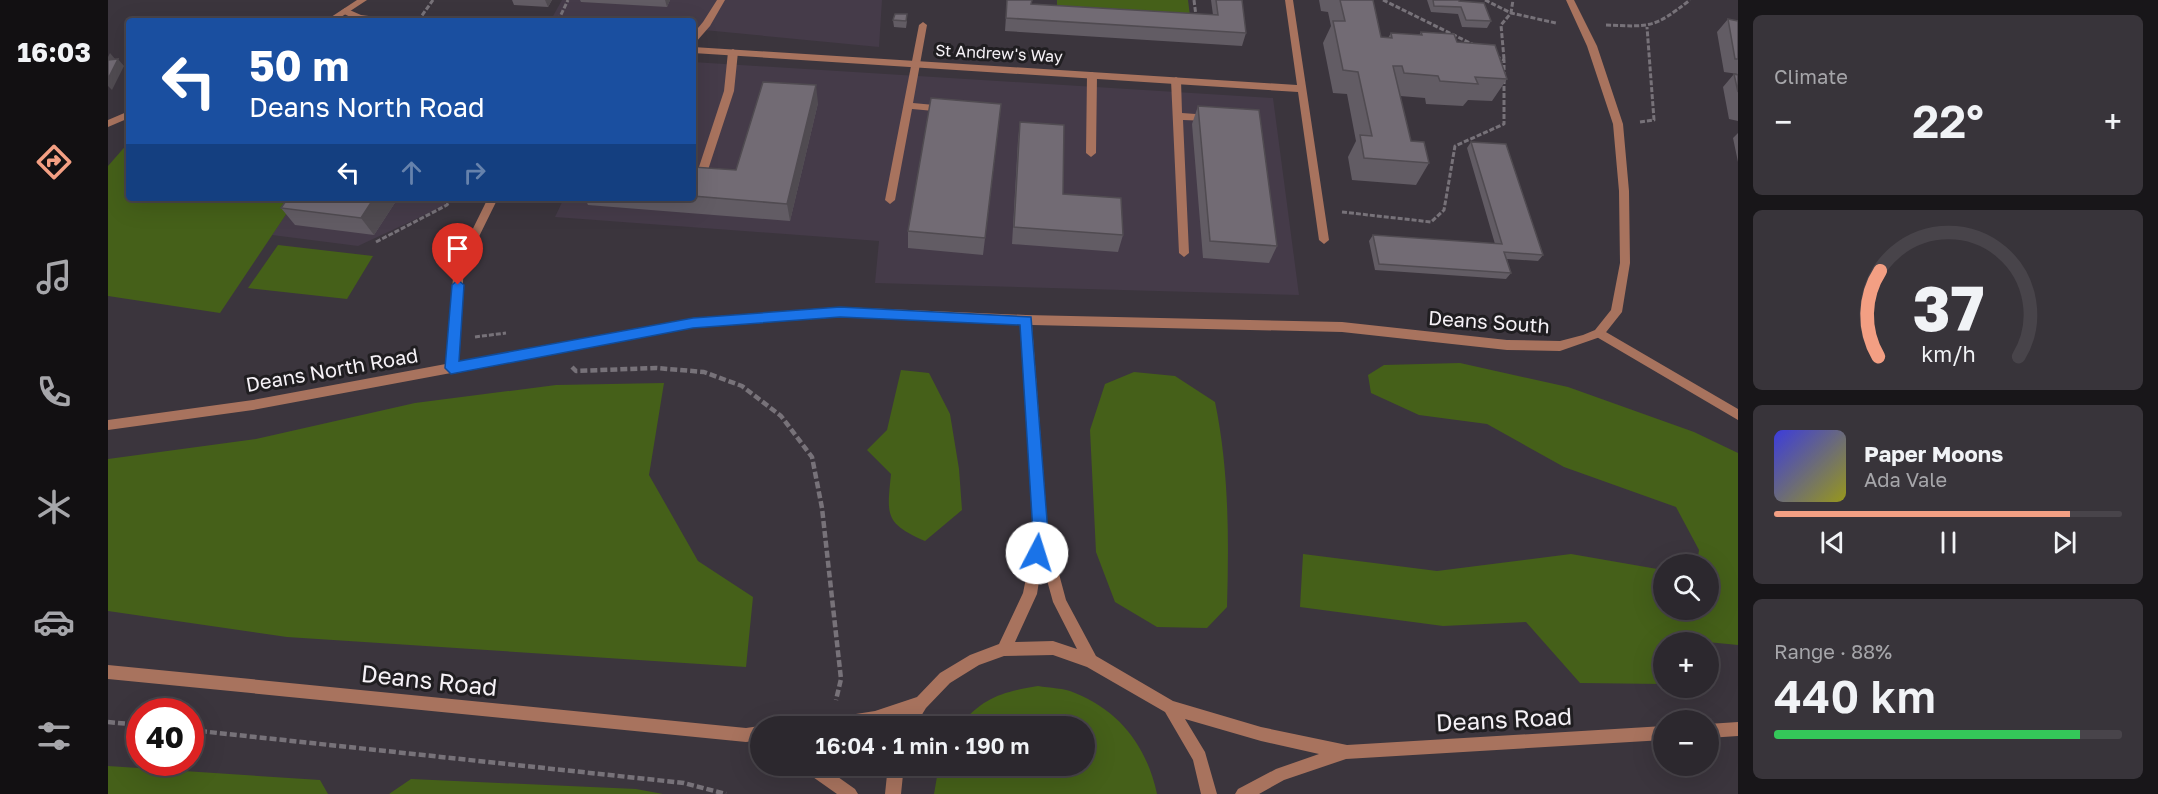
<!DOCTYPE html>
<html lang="en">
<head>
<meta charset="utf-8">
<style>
  :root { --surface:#2c282e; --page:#38343a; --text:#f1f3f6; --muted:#a6a6aa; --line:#48444a; --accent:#f39f83 }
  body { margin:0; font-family:"Golos Text",sans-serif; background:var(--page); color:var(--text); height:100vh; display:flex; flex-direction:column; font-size:22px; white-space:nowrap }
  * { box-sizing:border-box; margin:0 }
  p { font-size:20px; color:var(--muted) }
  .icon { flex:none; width:33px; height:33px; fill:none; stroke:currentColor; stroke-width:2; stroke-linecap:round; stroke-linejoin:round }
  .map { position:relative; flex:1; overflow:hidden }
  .sheet { display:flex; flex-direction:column; gap:15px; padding:15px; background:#181619; width:420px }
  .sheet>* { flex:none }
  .hud { position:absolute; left:18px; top:18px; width:570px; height:183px; border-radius:6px; box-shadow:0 6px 24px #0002,0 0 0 2px var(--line); background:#1a4fa0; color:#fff; overflow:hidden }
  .fabs { position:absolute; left:1545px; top:554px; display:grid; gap:12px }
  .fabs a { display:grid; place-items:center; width:66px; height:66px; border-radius:50%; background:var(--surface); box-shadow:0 6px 24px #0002,0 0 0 2px var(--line); font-size:30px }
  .speed { position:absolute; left:18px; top:698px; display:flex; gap:12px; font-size:30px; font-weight:700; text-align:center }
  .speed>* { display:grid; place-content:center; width:78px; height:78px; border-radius:50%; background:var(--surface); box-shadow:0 6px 24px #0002,0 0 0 2px var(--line); line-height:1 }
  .speed .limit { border:9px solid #d22; background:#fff; color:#111 }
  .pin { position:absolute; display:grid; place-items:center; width:51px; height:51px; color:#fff; margin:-62px -26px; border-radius:50% 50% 50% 0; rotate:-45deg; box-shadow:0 0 6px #0007 }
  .pin .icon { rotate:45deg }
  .me { position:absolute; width:66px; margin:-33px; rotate:5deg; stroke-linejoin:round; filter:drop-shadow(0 0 4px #0008) }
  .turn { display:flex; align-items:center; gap:21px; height:126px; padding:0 24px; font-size:27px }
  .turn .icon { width:78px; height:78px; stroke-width:2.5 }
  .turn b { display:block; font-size:42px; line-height:51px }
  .lanes { display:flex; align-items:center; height:57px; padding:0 24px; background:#0003; justify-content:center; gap:30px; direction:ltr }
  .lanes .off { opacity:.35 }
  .big { font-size:45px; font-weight:600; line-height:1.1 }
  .sheet .widget { flex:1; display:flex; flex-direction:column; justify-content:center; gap:9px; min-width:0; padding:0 21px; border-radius:9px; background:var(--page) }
  .sheet .dial { align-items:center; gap:0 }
  .dial svg { height:156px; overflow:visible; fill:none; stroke:var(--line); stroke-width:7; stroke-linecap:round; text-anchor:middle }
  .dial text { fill:var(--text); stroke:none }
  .song { display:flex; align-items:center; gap:18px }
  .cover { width:72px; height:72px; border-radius:9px; background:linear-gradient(135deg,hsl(240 70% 55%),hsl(60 70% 35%)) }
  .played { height:6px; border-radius:3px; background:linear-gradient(90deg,var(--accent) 85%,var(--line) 85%) }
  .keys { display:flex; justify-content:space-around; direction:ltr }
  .heat { display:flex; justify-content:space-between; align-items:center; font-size:33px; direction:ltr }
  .charge { height:9px; border-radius:4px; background:linear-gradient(90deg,#34c759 88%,var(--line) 0) }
  .trip { position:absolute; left:642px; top:716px; width:345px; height:60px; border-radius:30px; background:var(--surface); box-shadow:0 6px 24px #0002,0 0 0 2px var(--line); font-weight:600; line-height:60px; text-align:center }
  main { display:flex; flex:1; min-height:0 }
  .tab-bar { display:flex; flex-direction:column; width:108px; justify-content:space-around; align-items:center; background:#121012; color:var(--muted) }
  .tab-bar .icon { width:42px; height:42px }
  .tab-bar .active { color:var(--accent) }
  .tab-bar b { font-size:27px; color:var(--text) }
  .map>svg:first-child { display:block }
  .built { fill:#453b49 }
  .green { fill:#456019 }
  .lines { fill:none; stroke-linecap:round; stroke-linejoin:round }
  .path-far1 { stroke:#777279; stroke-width:3; stroke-dasharray:5 2; stroke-linecap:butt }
  .path { stroke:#777279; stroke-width:4.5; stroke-dasharray:7 3; stroke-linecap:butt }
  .service { fill:#a8735e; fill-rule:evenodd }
  .minor { fill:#a8735e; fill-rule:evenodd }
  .tertiary { fill:#a8735e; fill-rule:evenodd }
  .wall { fill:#625c64 }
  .shaded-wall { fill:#504b51 }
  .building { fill:#726b74; stroke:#504b51; stroke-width:1.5 }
  .route { fill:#1a73e8; stroke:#114b97; stroke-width:1.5 }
  .labels { text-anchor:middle; stroke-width:6; stroke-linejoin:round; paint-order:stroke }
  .far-street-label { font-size:16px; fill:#f5f1f6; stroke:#201e21 }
  .street-label { font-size:20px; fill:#f5f1f6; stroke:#201e21 }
  .near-street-label { font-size:24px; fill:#f5f1f6; stroke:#201e21 }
</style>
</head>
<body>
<main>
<nav class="tab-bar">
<b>16:03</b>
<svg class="icon active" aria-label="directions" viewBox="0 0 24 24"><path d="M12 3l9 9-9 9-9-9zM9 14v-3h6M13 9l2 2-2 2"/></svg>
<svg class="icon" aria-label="music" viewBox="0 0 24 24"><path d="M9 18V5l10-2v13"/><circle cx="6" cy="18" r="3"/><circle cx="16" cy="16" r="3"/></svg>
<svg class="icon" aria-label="phone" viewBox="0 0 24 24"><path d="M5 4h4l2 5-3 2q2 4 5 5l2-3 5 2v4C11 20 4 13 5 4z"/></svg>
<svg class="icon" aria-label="climate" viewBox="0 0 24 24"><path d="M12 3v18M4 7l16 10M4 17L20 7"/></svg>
<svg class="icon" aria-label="car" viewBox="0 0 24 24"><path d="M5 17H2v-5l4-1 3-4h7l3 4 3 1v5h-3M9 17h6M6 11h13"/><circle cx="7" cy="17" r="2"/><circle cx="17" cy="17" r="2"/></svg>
<svg class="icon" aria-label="filters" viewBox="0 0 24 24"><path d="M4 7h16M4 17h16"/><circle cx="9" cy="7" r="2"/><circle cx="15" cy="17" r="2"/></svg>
</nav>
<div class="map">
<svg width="1630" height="794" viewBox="0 0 1630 794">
  <rect width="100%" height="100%" fill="#3b353d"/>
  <path class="built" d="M454,0H774L771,47L585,29V21H495L445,16Z
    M585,62L1165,98L1191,295L767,283L771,241L447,217L456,198H585Z
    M189,198H341L336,206L250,246L164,235Z"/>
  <path class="green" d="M949,0H1080L1082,16L949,9Z
    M21,142V198H189L112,313L0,296V166Z
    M170,245L265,256L239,299L140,288Z
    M1352,363L1460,387L1586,432L1630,453V645L1558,638V642H1556L1555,684L1472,683L1418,622L1335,626L1192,607L1195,554L1329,571L1463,554L1555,570L1556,609H1600V564H1589L1591,550L1568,507L1456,467L1379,424L1311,415L1263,393L1260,375L1276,365Z
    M793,370L821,373L842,414L851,469L854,510L817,541C776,523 779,515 783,474L759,450L779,430Z
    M1026,372L1067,376L1107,402C1121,469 1121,539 1119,607L1099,628L1049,627L1007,602L988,552L982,430L997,384Z
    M556,383L541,475L590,561L645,597L638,667L179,637L0,611V459L148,439L307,403L448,385Z
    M930,686C942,688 956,688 967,693C1012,711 1039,747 1049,794H826L831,765H976V726H851C876,697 894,692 930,686Z
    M0,766L212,780L220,794H0Z
    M303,779L528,789L555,794H281Z"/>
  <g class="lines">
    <path class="path-far1" d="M1086,0L1088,16
      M1275,0L1366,45
      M1377,0L1403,13L1448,23
      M310,21L325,0
      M450,21L460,0
      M1498,25C1543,27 1546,28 1582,0
      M1396,59L1393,25L1403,13L1405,0
      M1532,122L1546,120L1539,27
      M1234,212L1323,222L1336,210L1347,146L1396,124V60L1389,57
      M268,242L339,205L343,198
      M367,337L398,333"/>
    <path class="path" d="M464,367L468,371L548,368L596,372L634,386L673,416L704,457L714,508L733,679L728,700
      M0,722L32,725
      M82,730L576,783L618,794"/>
    <path class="service" d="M609,0H617L602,26L588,42L585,43V34L595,22Z
      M237,8L253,15L276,18L280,21H251L234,13L233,11Z
      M815,22L819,25L805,103L837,106L842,109L837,112L804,109L787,200L782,204L777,200L811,25Z
      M625,49L630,52L626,91L598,176L593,180L588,176L616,91L620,52Z
      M984,72L989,75L988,153L983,157L978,153L979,75Z
      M1068,77L1073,80L1074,113L1101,115L1106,118L1101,121L1075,120L1081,253L1076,257L1071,253L1063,80Z"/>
    <path class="minor" d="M249,0H259L227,21H217Z
      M1177,0H1185L1221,240L1216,244L1211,240L1190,92L585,53V47L1189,85Z
      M21,111V118L0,127V120Z
      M380,198H390L356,267L349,368L347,371H339L337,368L346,267Z
      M1491,328L1630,409V420L1487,336L1485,333Z"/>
    <path class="tertiary" d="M1458,0H1466L1489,46L1515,124L1521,191L1522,263L1514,312L1495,336L1452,351L1399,350L1234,332L924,325L940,533L958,600L988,656L1065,701L1153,727L1239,745L1556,726V740L1238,759L1176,780L1151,794H1127L1130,789L1168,769L1211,754L1153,741L1077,719L1097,752L1109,794H1093L1085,760L1057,712L979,667L945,655L896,656L871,665L842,683L818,708L807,726H792L797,715L763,726H709L711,721L716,719L767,711L809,697L832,673L862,655L891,644L915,593L927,534L913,324L732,317L585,328L145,410L0,430V420L145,400L585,318L732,307L918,315L1234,322L1399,340L1452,341L1475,335L1487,330L1503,310L1512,263L1511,191L1505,124L1479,46ZM934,562L945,602L969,649L945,641L907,642L929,594Z
      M0,665L638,728L652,726V740L638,742L0,679Z
      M1630,722V736L1600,738V724Z
      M692,765H713L747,789L750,794H729L695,770Z
      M780,765H796L793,794H777Z"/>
  </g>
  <path class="wall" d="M404,0H444L440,7L406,5Z
    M472,0H562L559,7L473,2Z
    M899,0L923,4L1105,15L1103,0H1134L1138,33L1134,46L897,31Z
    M1211,0H1265L1273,37L1280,38L1283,33L1311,35L1313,32L1349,42L1399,79L1384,101L1360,100L1355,106L1318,104L1317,98L1292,96L1303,141L1321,163L1308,185L1244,180L1240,157L1248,141L1239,94L1225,93L1215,43L1223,26L1220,12L1213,11Z
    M1319,0H1351V1L1383,21L1379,28L1354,27L1350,14L1323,12Z
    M1620,19L1630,21V74L1616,72L1609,32Z
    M785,20L799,21L798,28L786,27Z
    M1626,74L1630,75V121L1621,119L1615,87Z
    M710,103L682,221L480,205L477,198H585V167L628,170Z
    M1090,106L1169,246L1161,263L1095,258L1084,124Z
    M891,122L875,255L800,248V231Z
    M912,122L955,194L1015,235L1010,252L904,244L910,140Z
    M1630,133V162L1625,138Z
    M1363,142L1435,255L1430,261L1399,259L1403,273L1398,279L1267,270L1261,241L1265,235L1387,244L1359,148Z
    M290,198L266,235L187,225L173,208Z"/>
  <path class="shaded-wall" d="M437,0H444L440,7Z
    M557,0H562L559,7Z
    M2,53L8,60L0,63V57Z
    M10,59L16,66L4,90L0,86V79Z
    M708,85L710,103L682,221L679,204Z
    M266,198H290L266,235L253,218Z"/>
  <path class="building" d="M899,0H924L923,4L1110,15L1108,0H1134L1138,33L898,18Z
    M1232,0H1265L1273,37L1284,38L1283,33L1314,35L1313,32L1346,34L1349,42L1387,45L1399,79L1367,77L1370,84L1332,81L1330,76L1296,73L1294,66H1285L1303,141L1316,142L1321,163L1256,158L1252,135L1264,136L1250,72L1235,70L1225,21H1237Z
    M1325,0H1351V1L1376,3L1383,21L1358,20L1353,7L1326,6Z
    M787,14H799L798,21L785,20Z
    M1620,19L1630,21V59H1627Z
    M10,59L0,79V60Z
    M1626,74L1630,75V92Z
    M655,82L708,85L679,204L585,196V167L628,170Z
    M823,98L893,104L877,238L800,231Z
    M1090,106L1151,110L1169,246L1102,241Z
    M912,122L956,125L955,194L1013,198L1015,235L906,227Z
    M1363,142L1398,144L1435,255L1396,252L1403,273L1271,264L1265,235L1394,244Z
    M180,198H266L253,218L173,208Z"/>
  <path class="route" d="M350,280L356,285L351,361L585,318L732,307L923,317L940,533L934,558L929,560L924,558L922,553L925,533L912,325L732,317L585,328L343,374L337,368L344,285Z"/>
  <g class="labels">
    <g class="far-street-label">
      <text transform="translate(891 53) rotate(3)" y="6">St Andrew's Way</text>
    </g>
    <g class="street-label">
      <text transform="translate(1381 322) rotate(4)" y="7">Deans South</text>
      <text transform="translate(224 370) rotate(-10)" y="7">Deans North Road</text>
    </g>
    <g class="near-street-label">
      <text transform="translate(321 681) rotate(6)" y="8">Deans Road</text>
      <text transform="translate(1396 720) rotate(-3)" y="8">Deans Road</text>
    </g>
  </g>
</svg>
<div class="fabs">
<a><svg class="icon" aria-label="search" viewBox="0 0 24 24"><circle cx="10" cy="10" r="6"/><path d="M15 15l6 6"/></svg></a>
<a>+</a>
<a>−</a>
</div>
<div class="speed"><div class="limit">40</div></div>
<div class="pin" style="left:350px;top:285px;background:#d93025"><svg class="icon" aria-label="arrive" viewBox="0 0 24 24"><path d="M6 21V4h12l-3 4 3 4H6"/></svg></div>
<svg class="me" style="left:929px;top:553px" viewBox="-20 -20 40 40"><circle r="19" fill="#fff"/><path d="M0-13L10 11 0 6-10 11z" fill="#1a73e8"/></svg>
<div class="trip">16:04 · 1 min · 190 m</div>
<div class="hud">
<div class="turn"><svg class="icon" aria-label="left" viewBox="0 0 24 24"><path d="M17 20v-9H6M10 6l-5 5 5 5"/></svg><div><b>50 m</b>Deans North Road</div></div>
<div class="lanes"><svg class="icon" aria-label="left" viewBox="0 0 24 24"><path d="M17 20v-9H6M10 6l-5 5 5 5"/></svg><svg class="icon off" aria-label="ahead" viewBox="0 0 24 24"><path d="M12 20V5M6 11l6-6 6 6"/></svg><svg class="icon off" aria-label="right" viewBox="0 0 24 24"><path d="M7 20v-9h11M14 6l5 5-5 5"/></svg></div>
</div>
</div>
<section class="sheet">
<div class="widget"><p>Climate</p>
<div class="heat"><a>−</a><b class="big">22°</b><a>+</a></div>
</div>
<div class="widget dial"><svg viewBox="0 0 100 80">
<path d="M14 69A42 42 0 1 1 86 69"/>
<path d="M14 69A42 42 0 0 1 15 25" stroke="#f39f83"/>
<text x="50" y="56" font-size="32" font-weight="700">37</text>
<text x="50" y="72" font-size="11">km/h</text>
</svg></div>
<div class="widget">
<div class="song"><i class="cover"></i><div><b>Paper Moons</b><p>Ada Vale</p></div></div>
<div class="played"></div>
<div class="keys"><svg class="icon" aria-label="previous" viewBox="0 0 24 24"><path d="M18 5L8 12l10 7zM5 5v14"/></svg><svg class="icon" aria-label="pause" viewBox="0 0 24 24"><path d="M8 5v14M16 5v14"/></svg><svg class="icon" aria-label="next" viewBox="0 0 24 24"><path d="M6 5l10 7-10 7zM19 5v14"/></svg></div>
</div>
<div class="widget"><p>Range · 88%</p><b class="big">440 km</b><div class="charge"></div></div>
</section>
</main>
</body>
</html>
